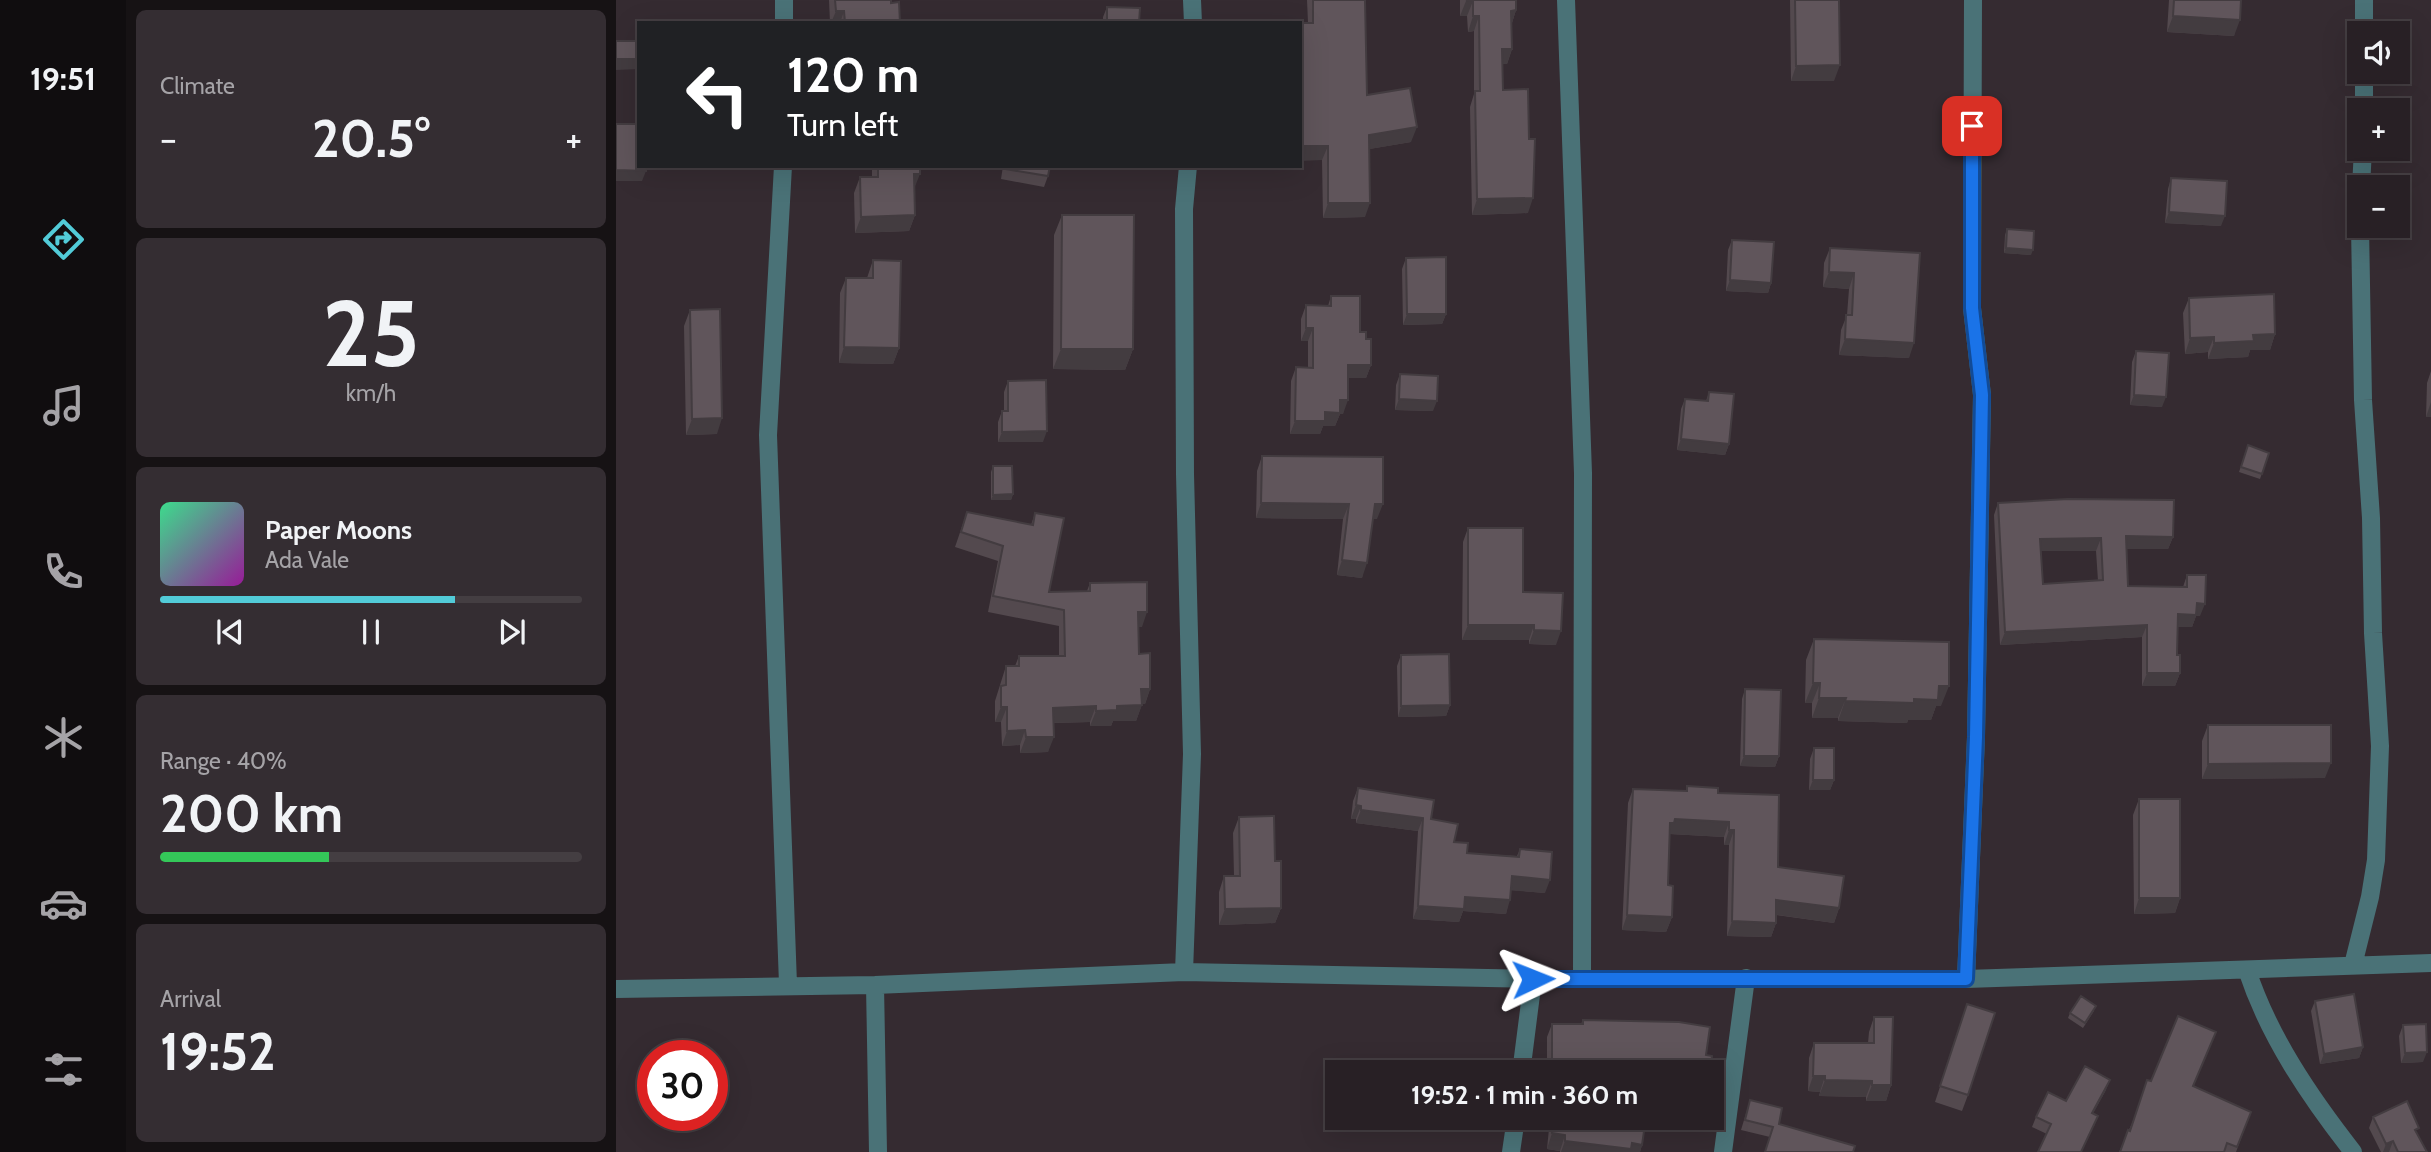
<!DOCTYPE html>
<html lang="en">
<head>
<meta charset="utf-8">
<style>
  :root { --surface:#282025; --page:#342d32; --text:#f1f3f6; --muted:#a5a3a7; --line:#443e42; --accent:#52cbd8 }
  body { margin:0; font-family:Cabin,sans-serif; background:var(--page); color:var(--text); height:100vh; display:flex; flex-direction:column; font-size:26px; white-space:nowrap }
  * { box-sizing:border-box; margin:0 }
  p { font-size:23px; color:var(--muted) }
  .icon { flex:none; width:38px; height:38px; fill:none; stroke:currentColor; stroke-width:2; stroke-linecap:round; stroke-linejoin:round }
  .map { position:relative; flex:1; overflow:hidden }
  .sheet { display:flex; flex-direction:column; gap:10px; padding:10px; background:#161214; width:490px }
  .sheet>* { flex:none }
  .hud { position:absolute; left:21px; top:21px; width:665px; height:147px; border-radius:0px; box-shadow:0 7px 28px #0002,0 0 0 2px var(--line); background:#202124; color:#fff; overflow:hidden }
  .buttons { position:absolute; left:1731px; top:21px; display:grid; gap:14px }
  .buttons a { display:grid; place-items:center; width:63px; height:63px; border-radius:0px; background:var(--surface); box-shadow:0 7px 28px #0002,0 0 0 2px var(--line); font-size:35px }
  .speed { position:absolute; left:21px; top:1040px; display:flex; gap:14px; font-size:35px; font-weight:700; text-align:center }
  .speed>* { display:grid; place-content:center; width:91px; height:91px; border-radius:50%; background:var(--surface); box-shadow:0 7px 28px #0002,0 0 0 2px var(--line); line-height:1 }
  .speed .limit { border:10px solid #d22; background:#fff; color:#111 }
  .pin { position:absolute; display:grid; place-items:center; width:60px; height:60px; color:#fff; margin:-30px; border-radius:14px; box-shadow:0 4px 10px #0006 }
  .me { position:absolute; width:77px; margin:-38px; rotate:88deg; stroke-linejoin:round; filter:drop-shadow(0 0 5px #0008) }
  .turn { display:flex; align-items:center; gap:24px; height:147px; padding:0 35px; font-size:32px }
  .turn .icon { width:91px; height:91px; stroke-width:2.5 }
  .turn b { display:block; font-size:49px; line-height:60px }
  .big { font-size:52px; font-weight:800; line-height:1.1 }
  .sheet .card { flex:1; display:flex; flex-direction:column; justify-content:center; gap:10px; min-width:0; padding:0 24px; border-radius:10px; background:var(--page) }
  .sheet .dial { align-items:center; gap:0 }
  .dial b { font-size:91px; line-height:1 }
  .song { display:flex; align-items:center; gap:21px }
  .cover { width:84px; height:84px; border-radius:10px; background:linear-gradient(135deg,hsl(150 70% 55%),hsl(300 70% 35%)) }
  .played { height:7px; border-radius:4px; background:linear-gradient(90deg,var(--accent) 70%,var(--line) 70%) }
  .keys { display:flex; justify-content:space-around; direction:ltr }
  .heat { display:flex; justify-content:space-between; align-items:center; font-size:38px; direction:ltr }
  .charge { height:10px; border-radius:5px; background:linear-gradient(90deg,#34c759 40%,var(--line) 0) }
  .trip { position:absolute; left:709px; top:1060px; width:399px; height:70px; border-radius:0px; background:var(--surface); box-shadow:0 7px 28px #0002,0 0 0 2px var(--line); font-weight:800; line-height:70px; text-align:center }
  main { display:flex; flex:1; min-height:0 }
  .dock { display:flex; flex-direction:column; width:126px; justify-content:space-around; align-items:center; background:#100d0f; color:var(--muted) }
  .dock .icon { width:49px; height:49px }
  .dock .current { color:var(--accent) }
  .dock b { font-size:32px; color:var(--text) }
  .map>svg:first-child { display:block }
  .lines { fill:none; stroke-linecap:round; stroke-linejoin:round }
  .minor { stroke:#4a7277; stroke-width:18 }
  .wall { fill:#53494e; fill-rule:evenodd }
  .shaded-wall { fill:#433c40 }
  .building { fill:#60555b; stroke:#433c40; stroke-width:2; fill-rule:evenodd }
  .route-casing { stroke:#114b97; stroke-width:18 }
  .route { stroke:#1a73e8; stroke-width:12 }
</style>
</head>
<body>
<main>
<nav class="dock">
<b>19:51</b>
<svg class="icon current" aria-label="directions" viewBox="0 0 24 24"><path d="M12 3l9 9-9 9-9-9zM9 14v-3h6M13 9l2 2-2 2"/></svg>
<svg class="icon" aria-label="music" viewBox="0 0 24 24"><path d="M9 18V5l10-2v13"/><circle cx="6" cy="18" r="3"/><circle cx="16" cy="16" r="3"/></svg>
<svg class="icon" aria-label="phone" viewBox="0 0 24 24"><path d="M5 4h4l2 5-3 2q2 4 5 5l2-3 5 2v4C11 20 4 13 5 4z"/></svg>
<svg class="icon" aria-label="climate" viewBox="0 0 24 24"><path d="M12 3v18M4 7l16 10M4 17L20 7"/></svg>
<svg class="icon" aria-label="car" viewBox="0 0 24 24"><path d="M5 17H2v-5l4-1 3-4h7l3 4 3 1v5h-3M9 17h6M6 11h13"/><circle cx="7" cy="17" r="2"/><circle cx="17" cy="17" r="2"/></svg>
<svg class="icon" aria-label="filters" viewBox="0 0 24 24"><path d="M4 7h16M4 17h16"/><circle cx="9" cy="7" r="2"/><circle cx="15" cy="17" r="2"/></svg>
</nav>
<section class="sheet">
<div class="card"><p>Climate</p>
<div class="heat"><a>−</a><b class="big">20.5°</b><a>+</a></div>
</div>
<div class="card dial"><b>25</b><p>km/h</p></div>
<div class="card">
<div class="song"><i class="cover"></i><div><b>Paper Moons</b><p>Ada Vale</p></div></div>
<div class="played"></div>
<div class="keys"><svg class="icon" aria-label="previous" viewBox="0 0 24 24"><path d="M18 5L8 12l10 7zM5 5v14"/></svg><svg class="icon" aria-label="pause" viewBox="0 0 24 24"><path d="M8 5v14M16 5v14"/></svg><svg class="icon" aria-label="next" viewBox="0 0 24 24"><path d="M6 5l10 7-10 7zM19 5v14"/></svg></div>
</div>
<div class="card"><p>Range · 40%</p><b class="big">200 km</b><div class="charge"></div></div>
<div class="card"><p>Arrival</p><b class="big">19:52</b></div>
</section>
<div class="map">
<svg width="1815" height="1152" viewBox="0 0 1815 1152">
  <rect width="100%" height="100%" fill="#352b31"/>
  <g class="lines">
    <path class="minor" d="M576,0L577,23
      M950,0L967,473L966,977
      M168,23V0
      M1748,33V0
      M1748,110V72
      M167,166L152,435L172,984
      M1745,187L1747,149
      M1737,965L1754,897L1760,860L1764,746L1757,633L1755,518L1747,400L1744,226
      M1631,970C1653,1037 1694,1097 1737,1152
      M568,972L576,754L569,474L568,209L572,166
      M1350,979L1360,737L1366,395L1356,308L1357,0
      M259,985L262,1152
      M0,989L259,985L568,972L917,979H1350L1815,963
      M905,1073L917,979
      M895,1152L900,1118
      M1107,1152L1130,978"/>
  </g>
  <path class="wall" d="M213,0H275L284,23H214Z
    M691,0H749L751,95L795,142L753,149L749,217L707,218L706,160L692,23Z
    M844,0H900V10L896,23V49L891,64H886L887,90L912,213L856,215L854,107L858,94V31L852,32L851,16H844Z
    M1174,0H1223L1218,81H1175Z
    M1553,0H1625L1618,36L1551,32Z
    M491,7L523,23H487V17Z
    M256,166H304L298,189L299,215L293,231L239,233L238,193L244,177H256Z
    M387,166H434L432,176L428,187L385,179Z
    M1555,178L1605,226L1549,223L1552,189Z
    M446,215L517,349L509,370L437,369L438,235Z
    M1391,229L1415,255L1388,253L1389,235Z
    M1116,240L1155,283L1152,293L1110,291L1112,250Z
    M1214,248L1304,253L1293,358L1223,355L1225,330L1231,315L1233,289L1207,287L1208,263Z
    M790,258L830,314L826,324L787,325L786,269Z
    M257,260L283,348L277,364L223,363L224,293L230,278H251Z
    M715,296L750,339L755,365L750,378H732L727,414H724L719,426H707L704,434H674L675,381L680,367L692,368V341H685V319L690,305L712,306Z
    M1573,298L1659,334L1654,350H1634L1632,357L1592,359V352L1569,354L1567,313Z
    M74,310L101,434L70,435L68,326Z
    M1520,351L1546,407L1514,405L1516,362Z
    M1815,371V417H1810L1811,383Z
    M784,374L817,411L779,410L780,385Z
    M392,381L427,442H382V422L386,411H388V392Z
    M1093,392L1113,444L1109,455L1061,450L1065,409L1069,399L1090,401Z
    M1632,445L1653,453L1644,479L1623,472Z
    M646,456L761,519H757L746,578L721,575L727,519L640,518L641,471Z
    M377,466L397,494L395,500H375V472Z
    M1382,503L1557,537L1552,549H1510L1512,586L1567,587L1571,575L1584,616H1580L1576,627H1561V655L1564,673L1559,686H1526V637L1384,645L1378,515ZM1425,551H1480L1482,581L1427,584Z
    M351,512L415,525L419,513L433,592L471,591L474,583L526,627H522L523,654L534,689L529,704H526L520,721H497L495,726H474V722L438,723L432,752L404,753V745L386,746L385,722H379V701L390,666H399L403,656H443V626L372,612L382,561L339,547Z
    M852,528L907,592L940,645L913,644V640H846L847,542Z
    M1198,639L1325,706H1320L1315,720H1292L1291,723L1222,721V718H1196V703H1189L1190,660Z
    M785,655L834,705L830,716L782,717L781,666Z
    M1129,689L1163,756L1159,767L1124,766L1126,699Z
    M1592,725L1709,778L1586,779V741Z
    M1198,748L1218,780L1214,790H1193L1194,759Z
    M1071,786L1102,793L1162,867L1223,908L1218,923L1160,915V923L1155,937L1111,936L1113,845H1108V837L1054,834L1052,885L1056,917L1050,932L1006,930L1012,803L1017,789L1070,791Z
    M742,788L815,819L838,842L851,853L901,856L904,849L929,893L895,890L890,914L847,911L843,922L797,919L802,831L740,823V819H735L737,801Z
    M1523,799L1564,898L1559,913L1518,914L1517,815Z
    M623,817L659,861L665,908L659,923L603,925V892L608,876H618L617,833Z
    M1699,1001L1747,1047L1743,1058L1704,1064L1695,1011Z
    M1351,1004L1352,1095L1346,1111L1319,1102Z
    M1478,1011L1467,1028L1452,1018L1454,1013Z
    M1258,1017L1275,1085L1270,1101H1250V1097L1203,1096L1204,1092L1192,1091L1193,1058L1198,1043H1252L1253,1032Z
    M967,1020L1090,1055L1094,1073H931V1037L936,1024H965Z
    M1787,1025L1807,1062L1785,1063L1783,1036Z
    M1600,1032L1577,1087L1635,1112L1620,1152H1503L1535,1081Z
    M1490,1090L1477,1113L1482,1116L1478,1126L1431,1134L1416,1127L1420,1117L1450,1101Z
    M1134,1100L1163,1124L1154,1137L1125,1130Z
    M1757,1117L1801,1134L1811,1152H1765L1753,1128Z
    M934,1118H1030L1026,1145L1024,1152H944V1151L931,1149Z"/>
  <path class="shaded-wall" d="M850,1H857L851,16H844Z
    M900,10L895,26V11Z
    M220,11H228L224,23H215Z
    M857,16H863L858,31L852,32Z
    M1557,16L1624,20L1618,36L1551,32Z
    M886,49H896L891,64H881Z
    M0,59H23V69L0,70Z
    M1224,65L1218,81H1175L1180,66Z
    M801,127L795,142L748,150L753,135Z
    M684,146H712L706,160L684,161Z
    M0,170L30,171L26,181H0Z
    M298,174H304L298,189Z
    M917,198L912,213L856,215L861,199Z
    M712,203H754L749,217L707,218Z
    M1553,212L1609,216L1605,226L1549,223Z
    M299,215L293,231L239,233L245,217Z
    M1390,248L1417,250L1415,255L1388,253Z
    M1213,272L1238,273L1233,289L1207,287Z
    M1114,280L1155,283L1152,293L1110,291Z
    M791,314H830L826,324L787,325Z
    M690,328H697L692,341H685Z
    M1659,334L1654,350H1634L1632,357L1592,359L1598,343L1637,335Z
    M1598,337L1592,352L1569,354L1574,338Z
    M1229,339L1298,343L1293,358L1223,355Z
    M228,347L283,348L277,364L223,363Z
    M445,349H517L509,370L437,369Z
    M732,365H755L750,378H727Z
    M1518,395L1550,397L1546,407L1514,405Z
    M783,399L821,401L817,411L779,410Z
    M724,400H732L727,414H724L719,426H707L704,434H674L679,421L709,412Z
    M1815,402V417H1810Z
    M106,418L101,434L70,435L76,419Z
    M431,431L427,442H382L386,432Z
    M1065,439L1113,444L1109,455L1061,450Z
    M397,494L395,500H375L377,495Z
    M645,503L733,504L727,519L640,518Z
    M759,504H767L761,519H754Z
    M1510,536L1557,537L1552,549H1505Z
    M1485,538L1480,551H1420L1424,539Z
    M726,560L751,563L746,578L721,575Z
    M1581,603L1589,604L1584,616H1580L1576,627H1557L1562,614Z
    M522,612H531L526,627H516Z
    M852,625H918L913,640H846Z
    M1531,625L1526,637L1384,645L1389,632Z
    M918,630L945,631L940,645L913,644Z
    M1531,673H1564L1559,686H1526Z
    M1197,683H1204L1196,703H1189Z
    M1323,686H1333L1325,706H1320L1315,720H1292L1291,723L1222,721L1229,701Z
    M525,689H534L529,704H520Z
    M1203,698H1230L1222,718H1196Z
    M526,705L520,721H497L495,726H474L480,711L501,706Z
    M834,705L830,716L782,717L785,706Z
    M480,706L474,722L432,723L437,708Z
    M385,707H391L385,722H379Z
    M409,730L404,745L386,746L391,731Z
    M410,737H438L432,752L404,753Z
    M1128,756H1163L1159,767L1124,766Z
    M1715,763L1709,778L1586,779L1592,764Z
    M1197,780H1218L1214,790H1193Z
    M740,805L745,806L740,819H735Z
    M745,810L807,818L802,831L740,823Z
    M1059,819L1113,822L1108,837L1054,834V823Z
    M1113,830H1118L1113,845H1108Z
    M896,876L934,880L929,893L891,890Z
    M849,897L894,900L890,914L847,911L843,922L797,919L802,906Z
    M1523,898H1564L1559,913L1518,914Z
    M1160,900L1223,908L1218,923L1155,914Z
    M665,908L659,923L603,925L609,909Z
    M1011,915L1056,917L1050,932L1006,930Z
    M1116,921L1160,923L1155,937L1111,936Z
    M1747,1047L1743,1058L1704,1064L1708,1054Z
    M1811,1052L1807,1062L1785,1063L1789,1053Z
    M1003,1065L1000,1073H933L936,1066Z
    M1003,1069L1053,1070L1052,1073H1001Z
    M1197,1076H1209L1204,1092L1192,1091Z
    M1209,1080L1256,1081L1250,1097L1203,1096Z
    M1494,1080L1490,1090L1472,1123L1476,1113Z
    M1256,1085H1275L1270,1101H1250Z
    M936,1133L949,1135L944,1151L931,1149Z
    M949,1141L1016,1143L1026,1145L1024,1152H945Z
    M1777,1141L1773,1152H1767L1770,1144Z"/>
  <path class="building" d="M219,0H275V3L283,2L284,23H229L228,11H220Z
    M697,0H749L751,95L794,88L801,127L753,135L754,203H712V146H684V23H697Z
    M850,0H900V10L895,11L896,49H886L887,90L912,89L913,139H919L917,198L861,199L859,91H864L863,16H857V1Z
    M1179,0H1223L1224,65L1180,66Z
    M1558,0H1625L1624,20L1557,16Z
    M491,7L524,8L523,23H491Z
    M0,41H23V59H0Z
    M0,124H23V166H30V171L0,170Z
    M262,166H304V174H298L299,215L245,217L244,177H262Z
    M389,166H434L432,176L389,169Z
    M1555,178L1611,181L1609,216L1553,212Z
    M446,215H518L517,349H445Z
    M1391,229L1418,231L1417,250L1390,248Z
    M1116,240L1158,242L1155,283L1114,280Z
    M1214,248L1304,253L1298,343L1229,339L1230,315H1236L1238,273L1213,272Z
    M830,257V314H791L790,258Z
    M257,260L285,261L283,348L228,347L230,278H257Z
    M1658,294L1659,334L1637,335L1638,341L1598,343V337L1574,338L1573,298Z
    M715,296H744V332H750V339H755V365H732V400H724V413L709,412V421H679L680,367L697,368V328H690V305L715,306Z
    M104,309L106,418L76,419L74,310Z
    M1520,351L1553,353L1550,397L1518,395Z
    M784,374L822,376L821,401L783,399Z
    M430,380L431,431L386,432V411H392V381Z
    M1093,392L1118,394L1113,444L1065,439L1069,399L1092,401Z
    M1632,445L1653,453L1646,474L1625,467Z
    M646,456L767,457V504H759L751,563L726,560L733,504L645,503Z
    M377,466H396L397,494L377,495Z
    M1452,499L1558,500L1557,537L1510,536L1512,586L1571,587V575H1590L1589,604L1581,603L1580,615L1562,614L1561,655H1564V673H1531V625L1389,632L1382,503ZM1485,538L1487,580L1427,584L1424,539Z
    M351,512L417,525L419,513L448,518L433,592L474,591V583L531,582V612H522L523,654L534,653V689H525L526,705L501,706V710L480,711V706L437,708L438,737H410L409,730L391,731V707H385V686L390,685V666H403V656H449L448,610L377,596L387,546L345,532Z
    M852,528H907V592L947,593L945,631L918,630V625H852Z
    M1198,639L1333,642V686H1323L1322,700L1298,699V703L1229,701L1230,698H1203L1204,683H1197Z
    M833,654L834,705L785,706V655Z
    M1129,689L1165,690L1163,756H1128Z
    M1592,725H1715V763L1592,764Z
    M1198,748H1218V780H1197Z
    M1071,786L1102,788V793L1163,795L1162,867L1228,876L1223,908L1160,900V923L1116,921L1118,830H1113V822L1059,819L1058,823H1054L1052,885L1057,886L1056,917L1011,915L1017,789L1071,791Z
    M742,788L818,800L815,819L842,824L838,842L852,843L851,853L903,857L904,849L936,852L934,880L896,876L894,900L849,897L848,909L802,906L807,818L745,810V806L740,805Z
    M1523,799H1564V898H1523Z
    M658,816L659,861H665V908L609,909L608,876H624L623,817Z
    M1738,994L1747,1047L1708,1054L1699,1001Z
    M1465,996L1480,1006L1469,1023L1454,1013Z
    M1351,1004L1379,1013L1352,1095L1324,1086Z
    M1562,1016L1600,1032L1577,1086L1635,1112L1621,1147L1611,1143L1608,1152H1504L1512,1130L1514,1131L1531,1080L1535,1081Z
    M1258,1017H1277L1275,1085H1256V1081L1209,1080V1076H1197L1198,1043H1258Z
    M967,1020L1063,1022L1094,1027L1090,1055L1096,1056L1094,1073H1052L1053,1070L1003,1069V1065L936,1066V1024H967Z
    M1810,1024L1811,1052L1789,1053L1787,1025Z
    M1469,1066L1494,1080L1476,1113L1482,1116L1465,1152H1422L1435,1124L1420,1117L1432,1092L1450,1101Z
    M1134,1100L1166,1108L1163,1124L1239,1146L1237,1152H1149L1157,1127L1129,1120Z
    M1791,1101L1803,1128L1799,1130L1811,1152H1782L1777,1141L1770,1144L1757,1117Z
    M938,1118H1030L1026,1145L1016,1143L1015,1149L949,1141V1135L936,1133Z"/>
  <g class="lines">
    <defs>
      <path id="route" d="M917,979H1350L1360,737L1366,395L1356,308V126"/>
    </defs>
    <use href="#route" class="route-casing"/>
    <use href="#route" class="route"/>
  </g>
</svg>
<div class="buttons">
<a><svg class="icon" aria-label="sound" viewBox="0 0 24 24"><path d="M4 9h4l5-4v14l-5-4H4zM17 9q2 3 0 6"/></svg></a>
<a>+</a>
<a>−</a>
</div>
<div class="speed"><div class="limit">30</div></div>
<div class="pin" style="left:1356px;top:126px;background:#d93025"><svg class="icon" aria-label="arrive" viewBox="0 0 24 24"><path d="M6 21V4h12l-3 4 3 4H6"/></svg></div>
<svg class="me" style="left:917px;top:979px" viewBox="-20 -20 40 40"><path d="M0-17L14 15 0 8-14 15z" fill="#1a73e8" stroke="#fff" stroke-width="4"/></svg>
<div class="trip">19:52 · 1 min · 360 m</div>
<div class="hud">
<div class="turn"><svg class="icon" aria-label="left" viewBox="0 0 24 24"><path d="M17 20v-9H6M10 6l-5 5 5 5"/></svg><div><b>120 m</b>Turn left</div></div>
</div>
</div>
</main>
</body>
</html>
